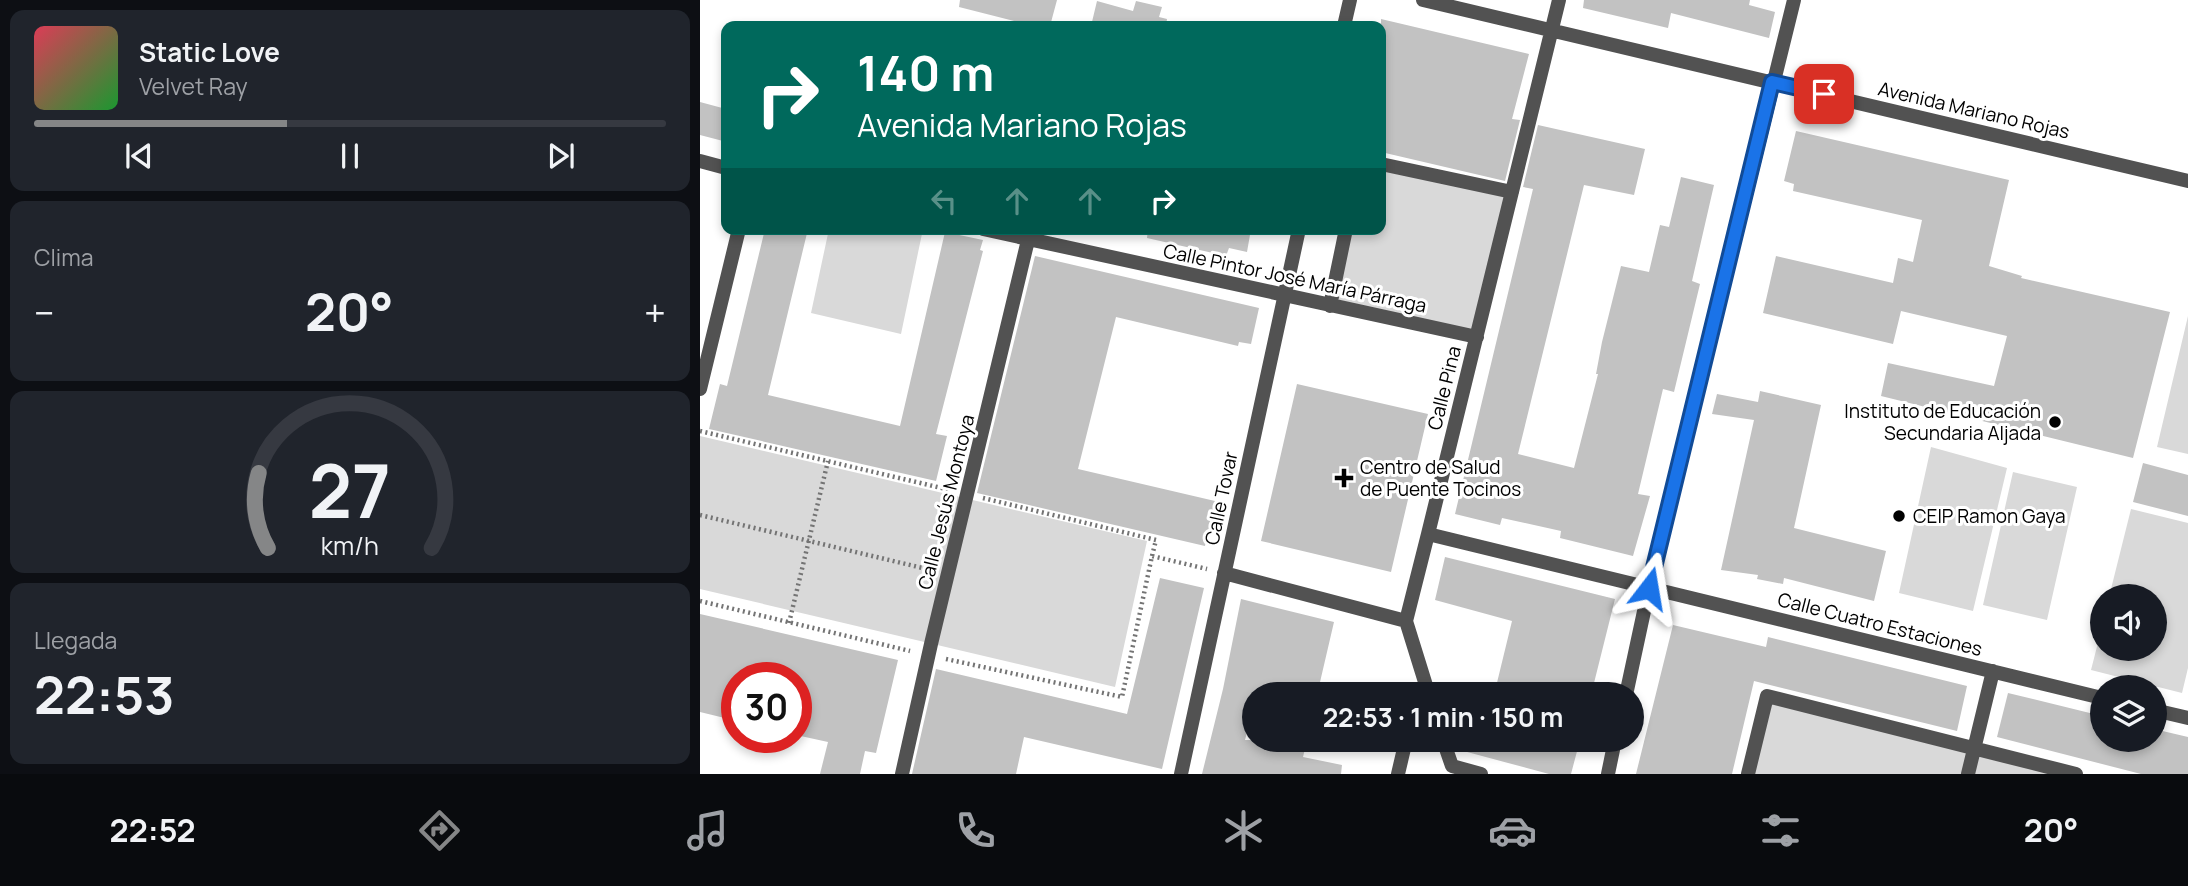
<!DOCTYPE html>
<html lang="es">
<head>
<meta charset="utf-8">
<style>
  :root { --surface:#171b24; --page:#20242c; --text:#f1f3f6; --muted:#9ea1a6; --line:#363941; --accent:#858687 }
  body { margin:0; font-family:Manrope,sans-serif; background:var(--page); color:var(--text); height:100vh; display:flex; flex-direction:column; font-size:26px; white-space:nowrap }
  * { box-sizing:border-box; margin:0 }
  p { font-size:23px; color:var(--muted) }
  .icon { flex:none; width:38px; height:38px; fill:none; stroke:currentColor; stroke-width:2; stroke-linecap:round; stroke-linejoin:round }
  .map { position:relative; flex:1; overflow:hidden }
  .drawer { display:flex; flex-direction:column; gap:10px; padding:10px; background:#0d0f14; width:700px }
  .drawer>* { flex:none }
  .banner { position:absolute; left:21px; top:21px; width:665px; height:214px; border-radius:14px; box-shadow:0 4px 10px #0003; background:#00695c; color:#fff; overflow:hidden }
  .buttons { position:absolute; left:1390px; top:584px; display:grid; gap:14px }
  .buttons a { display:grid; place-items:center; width:77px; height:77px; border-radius:50%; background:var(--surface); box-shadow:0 4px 10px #0003; font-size:35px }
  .speed { position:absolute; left:21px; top:662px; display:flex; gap:14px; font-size:35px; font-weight:700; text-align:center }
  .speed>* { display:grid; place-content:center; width:91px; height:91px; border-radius:50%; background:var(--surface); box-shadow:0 4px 10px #0003; line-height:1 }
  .speed .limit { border:10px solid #d22; background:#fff; color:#111 }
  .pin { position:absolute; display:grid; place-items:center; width:60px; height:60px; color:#fff; margin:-30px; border-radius:14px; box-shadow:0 4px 10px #0006 }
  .me { position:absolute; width:77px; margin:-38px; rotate:14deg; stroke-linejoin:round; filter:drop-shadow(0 0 5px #0008) }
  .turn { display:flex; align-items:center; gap:24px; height:147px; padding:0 21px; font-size:32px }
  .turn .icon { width:91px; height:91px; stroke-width:2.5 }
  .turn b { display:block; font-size:49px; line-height:60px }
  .lanes { display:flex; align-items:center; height:66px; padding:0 21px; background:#0003; justify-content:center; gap:35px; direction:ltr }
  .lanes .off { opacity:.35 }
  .big { font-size:52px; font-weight:700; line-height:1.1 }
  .drawer .widget { flex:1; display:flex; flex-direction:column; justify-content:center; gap:10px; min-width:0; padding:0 24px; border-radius:14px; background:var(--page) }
  .drawer .dial { align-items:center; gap:0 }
  .dial svg { height:182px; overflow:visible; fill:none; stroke:var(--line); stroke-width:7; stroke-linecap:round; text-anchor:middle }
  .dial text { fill:var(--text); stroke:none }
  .song { display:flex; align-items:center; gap:21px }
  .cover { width:84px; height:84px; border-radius:10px; background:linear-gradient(135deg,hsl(350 70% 55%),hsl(130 70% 35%)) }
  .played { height:7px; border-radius:4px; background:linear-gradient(90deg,var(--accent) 40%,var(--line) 40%) }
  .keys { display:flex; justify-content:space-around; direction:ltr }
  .heat { display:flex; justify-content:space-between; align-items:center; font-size:38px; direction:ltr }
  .trip { position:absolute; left:542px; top:682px; width:402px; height:70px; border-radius:35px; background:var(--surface); box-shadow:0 4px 10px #0003; font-weight:700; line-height:70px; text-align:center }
  .tabs { display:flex; height:112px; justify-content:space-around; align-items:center; background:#090b0e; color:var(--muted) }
  .tabs .icon { width:49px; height:49px }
  .tabs .on { color:var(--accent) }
  .tabs b { font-size:32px; color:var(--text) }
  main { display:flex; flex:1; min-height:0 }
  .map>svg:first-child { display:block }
  .green { fill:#d9d9d9 }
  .building { fill:#c2c2c2 }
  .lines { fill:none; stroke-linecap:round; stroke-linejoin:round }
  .path { stroke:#747474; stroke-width:4.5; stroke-dasharray:2 3.5; stroke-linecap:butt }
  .street { stroke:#525252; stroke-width:14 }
  .route-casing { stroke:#114b97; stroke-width:18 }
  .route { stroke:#1a73e8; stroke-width:12 }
  .poi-dot { fill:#000; stroke:#fff; stroke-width:2.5 }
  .labels { text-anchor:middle; stroke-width:6; stroke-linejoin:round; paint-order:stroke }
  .street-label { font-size:19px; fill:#000; stroke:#fff }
  .poi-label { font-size:19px; fill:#000; stroke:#fff; text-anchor:start }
</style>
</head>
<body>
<main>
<section class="drawer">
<div class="widget">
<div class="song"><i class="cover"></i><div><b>Static Love</b><p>Velvet Ray</p></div></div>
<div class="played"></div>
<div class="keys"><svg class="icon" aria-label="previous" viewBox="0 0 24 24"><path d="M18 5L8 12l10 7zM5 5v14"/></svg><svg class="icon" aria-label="pause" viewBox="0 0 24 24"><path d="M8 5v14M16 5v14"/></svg><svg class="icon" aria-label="next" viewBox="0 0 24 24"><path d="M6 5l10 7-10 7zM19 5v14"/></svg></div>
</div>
<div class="widget"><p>Clima</p>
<div class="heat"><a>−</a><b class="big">20°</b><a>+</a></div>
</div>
<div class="widget dial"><svg viewBox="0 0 100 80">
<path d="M14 69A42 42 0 1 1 86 69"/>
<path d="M14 69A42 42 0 0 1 10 36" stroke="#858687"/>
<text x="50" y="56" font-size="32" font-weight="700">27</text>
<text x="50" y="72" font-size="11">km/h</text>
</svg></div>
<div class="widget"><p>Llegada</p><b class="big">22:53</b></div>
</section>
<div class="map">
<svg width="1488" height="774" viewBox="0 0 1488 774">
  <rect width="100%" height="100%" fill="#fff"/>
  <path class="green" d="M681,164L812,192L777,337L630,306L646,229H681Z
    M129,229H223L201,334L111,313Z
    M1488,316V454L1457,447Z
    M0,436L447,541L415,687L0,589Z
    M1231,447L1307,468L1273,611L1199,593Z
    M1313,472L1377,487L1347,620L1283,605Z
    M1431,509L1488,523V668L1482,693L1391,670L1402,627V649H1454V597H1409Z
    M1067,696L1376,774H1048Z"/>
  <path class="building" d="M260,0H357L350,26H334L259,7Z
    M884,0H1050L1049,5L1075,12L1069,38L971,13L968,28L883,8Z
    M397,1L433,11L436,1L462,7L459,17L467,19L466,26H391Z
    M681,19L829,54L812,119L820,120L805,181L681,152Z
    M0,102L26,109V130L23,141L0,135Z
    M838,125L945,149L934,195L884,185L818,454L874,468L898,374H896L902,342L921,266L949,272L960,225L969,227L981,177L1014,185L992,281L1000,284L974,392L963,389L938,494L950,496L933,556L860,538L861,531L802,518L800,525L755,514L833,189L823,187Z
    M1096,131L1309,180L1289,266L1322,276L1321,278L1470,312L1433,458L1181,396L1188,363L1294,386L1307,336L1201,311L1193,344L1063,313L1076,256L1193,283L1198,258L1213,262L1222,220L1093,191L1094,184L1084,181Z
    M65,229H108L68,395L200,426L245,232L283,240L280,250L283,251L236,434L247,436L236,481L9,429L20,384L27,386Z
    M448,229H551L547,252L529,248L526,256L447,238Z
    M335,256L559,308L551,344L539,342L538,346L416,317L378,469L515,501L505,546L277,493Z
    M597,384L728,414L691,572L561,541Z
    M1060,391L1121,405L1094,528L1186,551L1174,601L1084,578L1083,584L1057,579L1058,575L1021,570L1054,420L1012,414L1017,394L1058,402Z
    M1443,463L1488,475V516L1433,502Z
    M745,557L915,599L891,695H794L812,621L735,600Z
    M460,578L504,588L462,769L324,737L316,774H212L236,669L427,714Z
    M541,599L634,622L617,695H555V702L545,740H607L603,757L642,765L641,774H502L523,689Z
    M0,614L198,660L176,753L165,751L160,774H120L128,742L96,735V677H37V721L0,712Z
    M973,625L1066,647L1068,637L1267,686L1257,731L1054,681L1032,774H936Z
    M1308,693L1402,716V740H1454V729L1488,737V774H1441L1297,737Z
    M753,740H880L871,774H849L756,749Z"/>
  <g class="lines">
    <path class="path" d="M0,431L250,490
      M283,498L456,540L452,556
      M0,515L231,570
      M0,601L210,651
      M89,623L128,461
      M246,659L422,697L452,556L507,569"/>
    <path class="street" d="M723,0L1488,181
      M859,0L728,534L1402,698
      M644,26L650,0
      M0,161L26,168
      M681,164L812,192
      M283,229L777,337
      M630,306L646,229
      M0,389L39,229
      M524,573L706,621L729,695
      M706,621L728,534
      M926,695L949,588L1094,0
      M1454,710L1488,718
      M743,740L752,766L781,774
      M202,774L231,644L328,240
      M481,774L599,229
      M698,774L706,740
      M908,774L915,740
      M1048,774L1067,696L1376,774
      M1268,774L1293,671"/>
  </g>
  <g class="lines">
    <defs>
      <path id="route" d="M949,588L1072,82L1124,94"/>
    </defs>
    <use href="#route" class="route-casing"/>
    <use href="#route" class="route"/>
  </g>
  <g class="poi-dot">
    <circle cx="1355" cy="422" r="7"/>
    <path d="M640.5 467.5h7v7h7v7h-7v7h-7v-7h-7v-7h7z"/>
    <circle cx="1199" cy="516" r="7"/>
  </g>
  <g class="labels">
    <g class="street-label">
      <text transform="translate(1274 110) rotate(13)" y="7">Avenida Mariano Rojas</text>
      <text transform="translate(595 278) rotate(12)" y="7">Calle Pintor José María Párraga</text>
      <text transform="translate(744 388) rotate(-76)" y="7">Calle Pina</text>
      <text transform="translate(521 498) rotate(-78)" y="7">Calle Tovar</text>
      <text transform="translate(246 502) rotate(-76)" y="7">Calle Jesús Montoya</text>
      <text transform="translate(1180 624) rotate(14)" y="7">Calle Cuatro Estaciones</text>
    </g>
    <g class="poi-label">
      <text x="1341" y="418" text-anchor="end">Instituto de Educación<tspan x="1341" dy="22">Secundaria Aljada</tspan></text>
      <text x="660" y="474">Centro de Salud<tspan x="660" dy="22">de Puente Tocinos</tspan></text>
      <text x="1213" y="523">CEIP Ramon Gaya</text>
    </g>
  </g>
</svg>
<div class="buttons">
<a><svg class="icon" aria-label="sound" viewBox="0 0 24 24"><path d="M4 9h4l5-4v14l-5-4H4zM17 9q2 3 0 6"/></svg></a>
<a><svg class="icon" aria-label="layers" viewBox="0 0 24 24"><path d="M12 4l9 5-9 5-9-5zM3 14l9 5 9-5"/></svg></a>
</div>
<div class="speed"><div class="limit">30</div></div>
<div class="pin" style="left:1124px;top:94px;background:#d93025"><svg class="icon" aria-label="arrive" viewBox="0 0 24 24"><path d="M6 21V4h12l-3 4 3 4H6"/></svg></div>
<svg class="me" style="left:949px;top:588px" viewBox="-20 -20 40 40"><path d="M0-17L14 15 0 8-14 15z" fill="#1a73e8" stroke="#fff" stroke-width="4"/></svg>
<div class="trip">22:53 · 1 min · 150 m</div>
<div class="banner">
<div class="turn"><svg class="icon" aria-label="right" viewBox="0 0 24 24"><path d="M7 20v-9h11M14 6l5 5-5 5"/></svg><div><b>140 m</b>Avenida Mariano Rojas</div></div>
<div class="lanes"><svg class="icon off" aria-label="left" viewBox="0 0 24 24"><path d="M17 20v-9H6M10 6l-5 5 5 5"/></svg><svg class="icon off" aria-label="ahead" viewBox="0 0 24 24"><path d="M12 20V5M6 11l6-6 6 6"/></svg><svg class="icon off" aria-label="ahead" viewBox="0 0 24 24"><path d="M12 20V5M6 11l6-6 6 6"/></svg><svg class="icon" aria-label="right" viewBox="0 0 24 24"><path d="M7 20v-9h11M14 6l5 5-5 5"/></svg></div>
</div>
</div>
</main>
<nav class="tabs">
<b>22:52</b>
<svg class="icon on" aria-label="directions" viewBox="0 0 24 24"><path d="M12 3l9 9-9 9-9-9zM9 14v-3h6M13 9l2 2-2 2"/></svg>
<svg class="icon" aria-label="music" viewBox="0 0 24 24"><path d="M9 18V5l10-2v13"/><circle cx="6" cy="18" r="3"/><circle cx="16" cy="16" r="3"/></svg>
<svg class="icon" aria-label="phone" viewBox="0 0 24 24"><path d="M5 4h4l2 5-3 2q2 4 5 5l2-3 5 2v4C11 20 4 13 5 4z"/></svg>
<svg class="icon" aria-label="climate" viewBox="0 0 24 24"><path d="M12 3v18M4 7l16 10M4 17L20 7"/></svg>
<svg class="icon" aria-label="car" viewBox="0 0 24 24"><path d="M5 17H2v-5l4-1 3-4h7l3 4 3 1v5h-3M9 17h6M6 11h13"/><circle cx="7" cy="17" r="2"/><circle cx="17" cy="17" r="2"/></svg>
<svg class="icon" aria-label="filters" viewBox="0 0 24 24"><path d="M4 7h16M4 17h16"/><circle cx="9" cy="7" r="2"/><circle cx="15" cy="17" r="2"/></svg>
<b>20°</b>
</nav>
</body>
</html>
